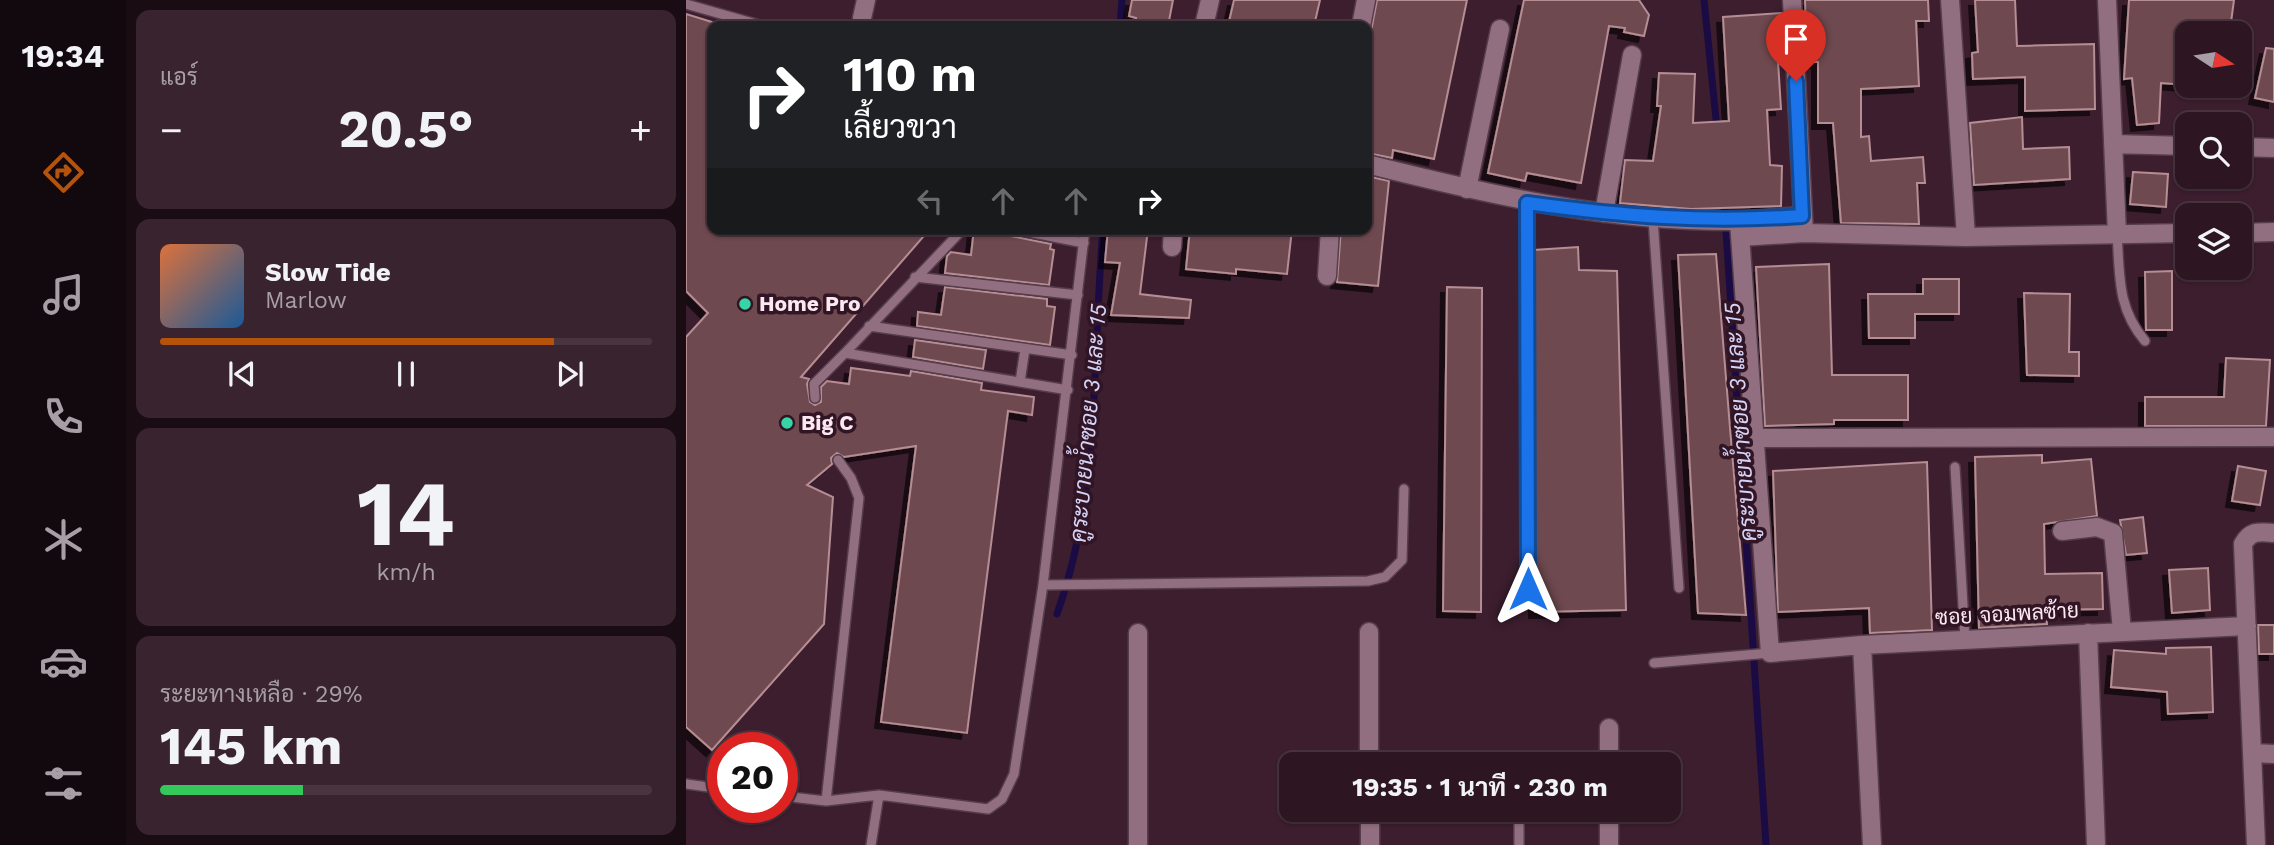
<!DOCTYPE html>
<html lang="th">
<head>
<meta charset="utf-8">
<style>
  :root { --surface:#2d1622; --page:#39232f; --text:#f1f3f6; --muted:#a79fa5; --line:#483540; --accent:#b45309 }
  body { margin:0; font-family:"Work Sans",Sarabun,sans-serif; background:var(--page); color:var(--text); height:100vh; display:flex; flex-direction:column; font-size:26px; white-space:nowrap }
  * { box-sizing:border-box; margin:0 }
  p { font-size:23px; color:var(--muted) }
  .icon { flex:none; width:38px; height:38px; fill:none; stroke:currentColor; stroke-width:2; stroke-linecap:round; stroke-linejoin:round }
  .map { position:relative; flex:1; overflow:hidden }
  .details { display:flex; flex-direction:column; gap:10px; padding:10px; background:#190c13; width:560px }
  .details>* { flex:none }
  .guide { position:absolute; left:21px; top:21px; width:665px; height:214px; border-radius:14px; box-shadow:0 2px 5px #0004,0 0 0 2px var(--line); background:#202124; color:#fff; overflow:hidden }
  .needle { width:46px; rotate:102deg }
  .buttons { position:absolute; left:1489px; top:21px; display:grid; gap:14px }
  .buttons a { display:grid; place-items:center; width:77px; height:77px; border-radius:14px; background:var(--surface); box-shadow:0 2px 5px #0004,0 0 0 2px var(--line); font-size:35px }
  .speed { position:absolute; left:21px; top:732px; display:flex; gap:14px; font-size:35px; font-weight:700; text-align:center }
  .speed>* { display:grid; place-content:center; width:91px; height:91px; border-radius:50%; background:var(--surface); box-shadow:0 2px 5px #0004,0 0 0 2px var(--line); line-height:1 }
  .speed .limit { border:10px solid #d22; background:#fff; color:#111 }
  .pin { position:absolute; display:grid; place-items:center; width:60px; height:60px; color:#fff; margin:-72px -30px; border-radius:50% 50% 50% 0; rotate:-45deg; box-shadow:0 0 7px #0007 }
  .pin .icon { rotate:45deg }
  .me { position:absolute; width:77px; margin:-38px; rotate:0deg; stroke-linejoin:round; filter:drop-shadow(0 0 5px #0008) }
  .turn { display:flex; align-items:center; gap:24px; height:147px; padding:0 21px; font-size:32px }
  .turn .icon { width:91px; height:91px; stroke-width:2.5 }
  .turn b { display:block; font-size:49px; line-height:60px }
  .lanes { display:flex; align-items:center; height:66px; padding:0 21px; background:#0003; justify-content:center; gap:35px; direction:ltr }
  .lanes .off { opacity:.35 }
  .big { font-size:52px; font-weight:700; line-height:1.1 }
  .details .widget { flex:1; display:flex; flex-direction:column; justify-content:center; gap:10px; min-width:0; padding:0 24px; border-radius:14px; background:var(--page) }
  .details .dial { align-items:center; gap:0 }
  .dial b { font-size:91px; line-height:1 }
  .song { display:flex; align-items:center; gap:21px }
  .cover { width:84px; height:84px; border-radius:10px; background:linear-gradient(135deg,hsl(20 70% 55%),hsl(210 70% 35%)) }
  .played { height:7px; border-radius:4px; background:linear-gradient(90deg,var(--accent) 80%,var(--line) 80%) }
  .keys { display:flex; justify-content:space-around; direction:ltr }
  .heat { display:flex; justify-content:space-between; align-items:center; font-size:38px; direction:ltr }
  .charge { height:10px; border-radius:5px; background:linear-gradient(90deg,#34c759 29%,var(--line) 0) }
  .trip { position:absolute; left:593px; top:752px; width:402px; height:70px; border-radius:14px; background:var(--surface); box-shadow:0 2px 5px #0004,0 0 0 2px var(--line); font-weight:700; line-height:70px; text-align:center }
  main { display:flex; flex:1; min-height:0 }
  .tabs { display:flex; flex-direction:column; width:126px; justify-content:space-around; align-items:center; background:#12090e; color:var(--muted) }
  .tabs .icon { width:49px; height:49px }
  .tabs .selected { color:var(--accent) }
  .tabs b { font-size:32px; color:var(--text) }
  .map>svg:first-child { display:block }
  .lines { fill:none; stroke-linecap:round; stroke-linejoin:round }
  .stream { stroke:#1b0b44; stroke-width:7 }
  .building { fill:#6e4a50; stroke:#b68d93; stroke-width:2; filter:url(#shadow) }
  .lane-casing { stroke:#563d4b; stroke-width:12 }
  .street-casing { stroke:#563d4b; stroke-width:21 }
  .lane { stroke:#926f80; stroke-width:9 }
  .street { stroke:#926f80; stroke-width:18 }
  .route-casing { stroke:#114b97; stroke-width:18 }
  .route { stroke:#1a73e8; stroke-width:12 }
  .poi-dot { fill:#37d4a6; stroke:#311524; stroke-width:2.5 }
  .labels { text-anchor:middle; stroke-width:7; stroke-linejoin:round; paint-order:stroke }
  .poi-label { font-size:21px; font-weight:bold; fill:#fce8f1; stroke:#311524; text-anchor:start }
  .street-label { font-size:21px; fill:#fce8f1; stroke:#311524 }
  .water-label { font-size:23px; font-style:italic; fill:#d5d3f8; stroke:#311524 }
</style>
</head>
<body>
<main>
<nav class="tabs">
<b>19:34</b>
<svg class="icon selected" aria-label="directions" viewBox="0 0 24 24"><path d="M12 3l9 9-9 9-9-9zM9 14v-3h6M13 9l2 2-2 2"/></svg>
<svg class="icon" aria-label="music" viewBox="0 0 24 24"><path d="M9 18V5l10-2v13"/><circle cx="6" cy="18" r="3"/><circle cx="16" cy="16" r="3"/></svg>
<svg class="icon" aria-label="phone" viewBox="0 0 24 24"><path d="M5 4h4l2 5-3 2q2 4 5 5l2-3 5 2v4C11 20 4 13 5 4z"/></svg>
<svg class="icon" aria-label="climate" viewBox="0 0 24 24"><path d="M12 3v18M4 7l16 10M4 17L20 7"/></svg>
<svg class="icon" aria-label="car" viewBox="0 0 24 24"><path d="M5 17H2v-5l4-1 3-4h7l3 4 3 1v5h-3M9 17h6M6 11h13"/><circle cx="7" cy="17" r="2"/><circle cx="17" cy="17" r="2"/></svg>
<svg class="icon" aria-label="filters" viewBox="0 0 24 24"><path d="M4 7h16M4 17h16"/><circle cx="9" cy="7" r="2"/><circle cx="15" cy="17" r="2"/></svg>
</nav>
<section class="details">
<div class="widget"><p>แอร์</p>
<div class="heat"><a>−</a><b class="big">20.5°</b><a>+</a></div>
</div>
<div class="widget">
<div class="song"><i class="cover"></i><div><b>Slow Tide</b><p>Marlow</p></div></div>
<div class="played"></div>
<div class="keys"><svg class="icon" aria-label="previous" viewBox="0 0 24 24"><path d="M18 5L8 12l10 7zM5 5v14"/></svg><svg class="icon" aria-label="pause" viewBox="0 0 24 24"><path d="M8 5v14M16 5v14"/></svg><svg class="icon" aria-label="next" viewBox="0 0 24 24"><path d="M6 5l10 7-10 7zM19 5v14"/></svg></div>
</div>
<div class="widget dial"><b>14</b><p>km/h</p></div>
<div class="widget"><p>ระยะทางเหลือ · 29%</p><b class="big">145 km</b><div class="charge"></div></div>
</section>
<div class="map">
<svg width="1588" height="845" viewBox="0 0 1588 845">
  <defs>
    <filter id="shadow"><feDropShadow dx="-6" dy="6" stdDeviation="0" flood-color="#0009"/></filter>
  </defs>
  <rect width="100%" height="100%" fill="#3c1e2e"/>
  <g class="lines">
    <path class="stream" d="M1018,0L1031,129
      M434,26L436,0
      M1038,200L1080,845
      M371,614C415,492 406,357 417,229"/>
  </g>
  <path class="building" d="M446,0H487L482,26H448L450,18L443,16Z
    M548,0H634L628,26H542Z
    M691,0H781L748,159L707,150L706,158L681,153V52Z
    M838,0H953L963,15L958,36L938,32L939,28L923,26L895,183L841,173L839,181L802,173Z
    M1119,0H1242L1243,21H1230L1233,86L1175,89V137L1183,136L1185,161L1237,157L1239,183H1231L1233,224L1155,223L1147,123H1132V62H1121Z
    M1289,0H1329L1331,46L1408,44L1409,109L1339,111V77L1287,79L1286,53L1292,52Z
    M1443,0H1548L1544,30L1502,24V85L1475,83L1473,123L1451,125L1446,78L1438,79Z
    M1095,13L1098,61H1092L1095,109L1081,110L1084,165L1096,166L1095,206L1005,209L934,203L939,160L967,161L975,106H971L973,73L1009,74L1007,123L1043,121L1037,17Z
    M0,14L26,22V229H244L115,377L123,379L121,384L124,402L129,405L135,402V387L141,381L163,384L165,368L224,376L225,371L296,383L295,390L348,397L346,415L322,411L281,733L195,722L230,446L158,457L151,453L145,458L146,464L121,485L147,497L138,624L26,750L0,727V337L22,313L0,291Z
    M1580,48L1588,49V102L1569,98Z
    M1336,117L1337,149L1383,147L1384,179L1288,185L1284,123Z
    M1447,172L1482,174L1480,207L1444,204Z
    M681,176L703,181L692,286L651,282L655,229H681Z
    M288,229H319L325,236L365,244L364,249L368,250L363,285L259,273L261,256L265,252L285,255Z
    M422,229H462L454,294L505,300L503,318L425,315L434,263L419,262Z
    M504,229H606L601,274L550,269V274L500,269Z
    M892,247L893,270L931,271L940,610L849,612L848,250Z
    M1030,254L1044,428L1060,615L1012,613L992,255Z
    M1143,264L1146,375H1222V420H1148V424L1079,426L1070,267Z
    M1486,271V330H1460L1459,272Z
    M1237,279H1273V314H1229V338H1183L1182,294H1237Z
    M259,287L361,299V306L369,307L364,345L231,326L232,312L255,315Z
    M761,287L796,288L795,612L757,611Z
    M1338,293L1384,294L1383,352H1393V376L1341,375Z
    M229,340L300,350L297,369L227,357Z
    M1540,358L1584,360L1580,426H1459V397H1538Z
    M1356,455V463L1405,459L1411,516L1358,524L1359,574L1416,573L1417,609L1360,610L1361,624L1293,628L1289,457Z
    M1241,462L1246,630L1184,633L1183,608L1092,612L1087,471Z
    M1552,466L1580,471L1574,505L1546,501Z
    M1457,517L1461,553L1440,555L1434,520Z
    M1522,568L1524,610L1486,613L1483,570Z
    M1572,625H1588V654H1573Z
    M1525,647L1527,712L1482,714L1481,692L1425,687L1428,650L1480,654V648Z"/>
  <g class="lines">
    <defs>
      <path id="lane" d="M0,4L77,26
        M841,203L842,589
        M967,219L993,588
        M277,229L159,353L382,390
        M326,229L398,243
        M1431,234C1434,276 1431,308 1459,341
        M229,277L392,295
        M183,326L386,355
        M334,382L339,349
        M129,398L128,384L159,353
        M1269,467L1279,640
        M357,585L682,581L699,577L716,560L718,489
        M968,663L1084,653
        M0,784L37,789
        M96,796L140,801L193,795L302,809L316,799L328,774L357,585L399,229
        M140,801L173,498L165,478L152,460
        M833,810V845
        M185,845L193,795"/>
      <path id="street" d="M1106,0L1118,233L1280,237L1502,233
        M1264,0L1280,237
        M1421,0L1431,234
        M176,18L180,0
        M518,26L524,0
        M675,26L680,0
        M1427,144L1502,146
        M1554,147L1588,148
        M681,164C808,196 921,222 1053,221
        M781,189L814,29
        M918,213L946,55
        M1116,216L1053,221L1084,653L1176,645L1561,626
        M1554,233L1588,232
        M1054,237L1118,233
        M486,247L487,229
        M641,276L644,229
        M1068,438L1588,437
        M1376,531L1411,527L1427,533L1436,631
        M683,632V765
        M1402,633L1410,845
        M1176,645L1186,845
        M1566,753L1588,754
        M923,765V728
        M684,810V845
        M452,845V633
        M923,845V810
        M1570,845L1557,544C1565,530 1573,532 1588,533"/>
    </defs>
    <use href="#lane" class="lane-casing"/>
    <use href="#street" class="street-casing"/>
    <use href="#lane" class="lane"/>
    <use href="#street" class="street"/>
  </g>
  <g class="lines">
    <defs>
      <path id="route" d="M842,589L841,203C938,216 1017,223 1116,216L1110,81"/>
    </defs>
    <use href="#route" class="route-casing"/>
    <use href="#route" class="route"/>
  </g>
  <g class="poi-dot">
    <circle cx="59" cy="304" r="7"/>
    <circle cx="101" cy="423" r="7"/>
  </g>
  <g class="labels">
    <g class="poi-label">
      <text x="73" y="311">Home Pro</text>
      <text x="115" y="430">Big C</text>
    </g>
    <g class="street-label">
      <text transform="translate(1321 614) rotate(-3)" y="7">ซอย จอมพลซ้าย</text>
    </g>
    <g class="water-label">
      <text transform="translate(1054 422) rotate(-94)" y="8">คูระบายน้ำซอย 3 และ 15</text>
      <text transform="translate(402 423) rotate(-85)" y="8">คูระบายน้ำซอย 3 และ 15</text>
    </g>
  </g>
</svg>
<div class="buttons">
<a><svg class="needle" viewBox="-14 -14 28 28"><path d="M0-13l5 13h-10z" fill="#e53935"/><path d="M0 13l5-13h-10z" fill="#a79fa5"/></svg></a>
<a><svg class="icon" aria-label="search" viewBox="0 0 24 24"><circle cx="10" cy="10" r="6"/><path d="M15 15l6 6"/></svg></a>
<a><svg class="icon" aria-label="layers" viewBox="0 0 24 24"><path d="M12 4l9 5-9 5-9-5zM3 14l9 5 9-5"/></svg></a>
</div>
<div class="speed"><div class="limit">20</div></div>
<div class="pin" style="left:1110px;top:81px;background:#d93025"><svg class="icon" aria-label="arrive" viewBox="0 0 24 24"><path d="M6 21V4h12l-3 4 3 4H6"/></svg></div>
<svg class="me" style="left:842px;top:589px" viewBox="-20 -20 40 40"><path d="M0-17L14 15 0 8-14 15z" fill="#1a73e8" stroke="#fff" stroke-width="4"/></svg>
<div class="trip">19:35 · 1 นาที · 230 m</div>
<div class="guide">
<div class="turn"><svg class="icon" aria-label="right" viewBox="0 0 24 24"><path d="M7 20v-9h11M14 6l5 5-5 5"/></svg><div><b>110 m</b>เลี้ยวขวา</div></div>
<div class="lanes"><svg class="icon off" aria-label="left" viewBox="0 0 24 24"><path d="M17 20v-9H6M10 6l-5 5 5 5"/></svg><svg class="icon off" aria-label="ahead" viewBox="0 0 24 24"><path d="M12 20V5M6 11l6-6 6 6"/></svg><svg class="icon off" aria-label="ahead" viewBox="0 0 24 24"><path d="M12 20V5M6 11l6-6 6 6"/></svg><svg class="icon" aria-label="right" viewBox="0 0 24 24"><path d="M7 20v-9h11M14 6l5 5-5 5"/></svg></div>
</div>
</div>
</main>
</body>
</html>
